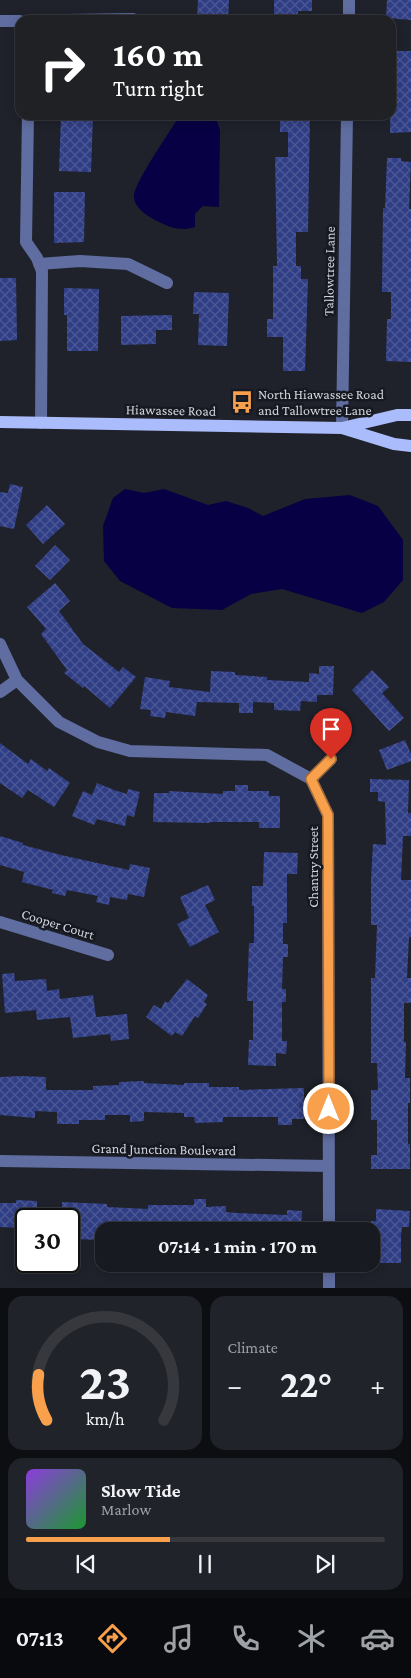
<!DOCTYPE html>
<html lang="en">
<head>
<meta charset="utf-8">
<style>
  :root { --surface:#171a20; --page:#202329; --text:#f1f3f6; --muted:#9ea1a5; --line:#36383e; --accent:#f8a04b }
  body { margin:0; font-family:"Crimson Pro",serif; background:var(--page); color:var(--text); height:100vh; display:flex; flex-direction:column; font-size:19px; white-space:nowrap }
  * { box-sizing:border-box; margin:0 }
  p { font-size:16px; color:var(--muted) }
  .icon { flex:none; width:28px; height:28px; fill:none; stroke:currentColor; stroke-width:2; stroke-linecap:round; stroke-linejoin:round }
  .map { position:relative; height:1288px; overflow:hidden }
  .panel { display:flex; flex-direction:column; gap:8px; padding:8px; background:#0d0e12; flex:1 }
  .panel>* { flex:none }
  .guide { position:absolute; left:15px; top:15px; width:381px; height:105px; border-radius:15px; box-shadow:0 2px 12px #0003,0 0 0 1px var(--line); background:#202124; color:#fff; overflow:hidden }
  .speed { position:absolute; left:15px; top:1208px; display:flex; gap:10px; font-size:25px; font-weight:700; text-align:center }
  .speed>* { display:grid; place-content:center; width:65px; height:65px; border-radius:50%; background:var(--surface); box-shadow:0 2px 12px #0003,0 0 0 1px var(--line); line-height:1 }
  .speed .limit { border:2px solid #111; border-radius:8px; background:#fff; color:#111 }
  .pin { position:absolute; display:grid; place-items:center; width:42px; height:42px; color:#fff; margin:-51px -21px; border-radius:50% 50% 50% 0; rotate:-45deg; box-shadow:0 0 5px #0007 }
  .pin .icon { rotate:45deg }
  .me { position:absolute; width:55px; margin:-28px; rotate:0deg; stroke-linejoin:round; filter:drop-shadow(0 0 4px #0008) }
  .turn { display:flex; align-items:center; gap:18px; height:105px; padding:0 15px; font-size:22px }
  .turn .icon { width:65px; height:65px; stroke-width:2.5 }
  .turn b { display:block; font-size:35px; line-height:42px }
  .big { font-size:38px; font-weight:700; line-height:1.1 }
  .panel .tile { flex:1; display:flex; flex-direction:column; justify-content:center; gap:8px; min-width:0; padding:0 18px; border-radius:15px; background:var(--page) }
  .panel .dial { align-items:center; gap:0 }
  .dial svg { height:130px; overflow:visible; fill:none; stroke:var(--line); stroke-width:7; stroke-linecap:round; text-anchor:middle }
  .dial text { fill:var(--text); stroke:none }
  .song { display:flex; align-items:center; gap:15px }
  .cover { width:60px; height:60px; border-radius:8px; background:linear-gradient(135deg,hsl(270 70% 55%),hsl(130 70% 35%)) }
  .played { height:5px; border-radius:2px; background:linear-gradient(90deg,var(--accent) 40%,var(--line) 40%) }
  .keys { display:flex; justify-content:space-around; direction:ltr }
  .heat { display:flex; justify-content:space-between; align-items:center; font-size:28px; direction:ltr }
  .panel .tiles { flex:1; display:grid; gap:8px; grid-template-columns:1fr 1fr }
  .tile:last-child { grid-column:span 2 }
  .trip { position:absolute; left:95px; top:1222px; width:285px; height:50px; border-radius:15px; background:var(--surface); box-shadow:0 2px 12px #0003,0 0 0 1px var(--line); font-weight:700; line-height:50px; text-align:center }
  .tabs { display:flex; height:80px; justify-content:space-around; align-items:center; background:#090a0d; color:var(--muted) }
  .tabs .icon { width:35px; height:35px }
  .tabs .current { color:var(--accent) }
  .tabs b { font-size:22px; color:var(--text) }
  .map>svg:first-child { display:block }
  .water { fill:#070044 }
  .building { fill:url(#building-cross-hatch) }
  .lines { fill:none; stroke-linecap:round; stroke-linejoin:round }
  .minor { stroke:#5f6da0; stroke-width:12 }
  .major { stroke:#aabcfb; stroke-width:12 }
  .route-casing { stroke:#a16831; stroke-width:12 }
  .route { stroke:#f8a04b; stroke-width:9 }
  .labels { text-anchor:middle; stroke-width:5; stroke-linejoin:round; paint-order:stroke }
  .street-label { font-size:14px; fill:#d2d4da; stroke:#161921 }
  .poi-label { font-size:14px; fill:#d2d4da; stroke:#161921; text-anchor:start }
</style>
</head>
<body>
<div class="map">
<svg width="411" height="1288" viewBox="0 0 411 1288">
  <defs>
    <pattern id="building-cross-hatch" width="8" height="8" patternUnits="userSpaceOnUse" patternTransform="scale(1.25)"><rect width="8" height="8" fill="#303e85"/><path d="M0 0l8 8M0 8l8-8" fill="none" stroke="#4d5996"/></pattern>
  </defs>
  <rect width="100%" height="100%" fill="#1f222b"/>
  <path class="water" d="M180,115H215L220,130L219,207L203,206L195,214V227C179,232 169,227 155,220C146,215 133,207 134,195C136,180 171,130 180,115Z
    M125,489L144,493L164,489L208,505L226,501L248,508L263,516L305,499L350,495L378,506L403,540V580L384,602L362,613L282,589L251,594L222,610L172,608L120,581L104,561L103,526L113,498Z"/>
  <path class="building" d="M198,0H229L228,20H197Z
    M274,0H312V11H298V20H274Z
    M387,0H411V20L386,18Z
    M397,51H411V132L390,133L391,62H397Z
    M61,115H93L91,172L59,171Z
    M280,115H310L308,232H296V266H301V279H308L305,371H283V337H267V319H273V266H277L275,157H288V132H280Z
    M387,158H401V161L411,162L409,209H411V362L386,361L387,319H391V292H382L383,208H385Z
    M54,192H85L84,242L54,243Z
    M0,278H16L17,340L0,341Z
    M64,288L99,289L98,351H67V315H64Z
    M194,292L229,293L227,346L198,345L199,314H193Z
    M172,315V330H156V344L121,345V316Z
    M10,484L23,487L14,529L0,526V492L8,493Z
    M47,505L65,524L43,544L26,525Z
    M55,545L70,560L50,580L35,566Z
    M55,583L70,601L59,611L83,644L119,672L123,667L136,677L110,708L84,686L83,688L64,673L67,670L41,634L46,629L27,607Z
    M319,666H334L333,695H317V702L301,701L300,711L274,710V703L253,702V713H239V703L197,702L195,716L166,712L165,718L150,716L151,710L140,709L145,677L170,681L169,687L210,692L211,671L235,672V675L267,677V680L309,682V673L319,674Z
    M372,670L389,687L382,693L404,718L389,731L352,690Z
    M405,740L411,754V761L387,770L379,750Z
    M0,743L28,764L31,759L47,771L49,768L70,783L54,807L28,790L22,798L0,783Z
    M370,779L409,780L408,813H411V836H403L401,880H411V937H409L407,978H411V1003H404V1042H406L405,1078H410V1103H408V1144H410V1169H371V1155H377V1120H371V1090H378L377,1063H371V978H375L377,925H371V880L373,844L386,845L385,802L378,801V792H370Z
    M97,783L114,790L127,794L128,789L140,792L134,817L127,815L125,826L97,819L94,825L72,816L83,791L92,795Z
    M235,785H248V791H269V796H280V828H259V822H210V823L153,822L154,793H169V791L223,794V791H235Z
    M0,836L23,843V845L61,855L129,870L130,864L150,868L144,897L128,894L127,900L110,897L109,905L96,902L98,896L67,890L65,896L52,893L53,890L22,882L24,872L0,865Z
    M264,852L298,853L297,874H287V923H283V944H288V957H283L282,989H286V1002H282V1041H287L286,1054L276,1053V1066L248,1065L249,1040H253V1001H247L249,943H254V906H252V886H263Z
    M208,885L215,900L205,905L219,932L190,947L177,924L189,918L180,897Z
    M14,973L15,981L46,979L47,991L59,989L60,999L93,995L96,1017L127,1014L129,1039L111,1041L110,1034L73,1038L70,1017L37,1020L36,1010L5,1013L2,974Z
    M187,979L208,995L204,1002L207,1004L198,1018L195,1016L182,1036L175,1032L172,1036L146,1017L154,1005L161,1009L165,1001L168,1003Z
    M21,1076L46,1077V1090H93V1086L119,1085V1082L144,1081V1083L184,1085V1083H209V1087H239V1090L304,1088V1119H292V1125H278V1117H223V1122L195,1123L194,1117H184V1113L144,1112V1121L130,1122V1115H105V1120H79V1124H57V1112L35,1111V1118L0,1115V1077Z
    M194,1199H206V1207L226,1206V1212L237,1213L287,1215V1210L302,1211L301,1231H104V1240L69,1239V1219H26V1228L0,1227V1203H16V1200L37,1201V1207L62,1209V1202L107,1204V1207L148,1209V1205H194Z
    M376,1209L410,1211L409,1227H402L401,1236V1263H372L371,1221H376Z"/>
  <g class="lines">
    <path class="minor" d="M66,20L133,19L135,20
      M349,20V0
      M0,21H20
      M28,115L26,242L37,258L42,271L41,423
      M39,264L80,261L128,264L167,283
      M342,428L347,115
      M0,644L17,680L59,722L98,742L130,751L267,755L311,779L328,815L329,1231
      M0,692L17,680
      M311,779L331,759
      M0,922L108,955
      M0,1161L328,1166
      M329,1264V1288"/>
    <path class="major" d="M0,422L342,428L397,415H411
      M342,428L394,444L411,446"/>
  </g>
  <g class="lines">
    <defs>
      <path id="route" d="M329,1109L328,815L311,779L331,759"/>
    </defs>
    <use href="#route" class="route-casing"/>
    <use href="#route" class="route"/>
  </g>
  <defs>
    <symbol id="bus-bare" viewBox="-9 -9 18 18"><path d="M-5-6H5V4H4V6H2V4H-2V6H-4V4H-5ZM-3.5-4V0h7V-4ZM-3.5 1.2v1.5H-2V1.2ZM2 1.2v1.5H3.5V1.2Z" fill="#f8a04b" stroke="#161921" stroke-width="2.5" paint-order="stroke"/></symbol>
  </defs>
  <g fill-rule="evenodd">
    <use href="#bus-bare" x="226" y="386" width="32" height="32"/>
  </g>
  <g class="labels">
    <g class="street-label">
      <text transform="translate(329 271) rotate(-89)" y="5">Tallowtree Lane</text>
      <text transform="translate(171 410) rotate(1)" y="5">Hiawassee Road</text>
      <text transform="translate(313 867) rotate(-90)" y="5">Chantry Street</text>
      <text transform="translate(58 924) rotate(17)" y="5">Cooper Court</text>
      <text transform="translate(164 1149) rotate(1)" y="5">Grand Junction Boulevard</text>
    </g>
    <g class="poi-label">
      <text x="258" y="399">North Hiawassee Road<tspan x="258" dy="16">and Tallowtree Lane</tspan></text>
    </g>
  </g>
</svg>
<div class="speed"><div class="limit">30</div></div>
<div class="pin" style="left:331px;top:759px;background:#d93025"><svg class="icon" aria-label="arrive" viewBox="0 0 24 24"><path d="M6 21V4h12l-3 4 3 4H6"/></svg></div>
<svg class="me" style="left:329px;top:1109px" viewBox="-20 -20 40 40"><circle r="17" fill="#f8a04b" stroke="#fff" stroke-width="3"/><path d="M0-11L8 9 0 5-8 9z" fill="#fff"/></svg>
<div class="trip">07:14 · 1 min · 170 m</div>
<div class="guide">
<div class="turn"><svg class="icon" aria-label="right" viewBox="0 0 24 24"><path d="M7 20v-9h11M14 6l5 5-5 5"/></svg><div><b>160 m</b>Turn right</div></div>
</div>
</div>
<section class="panel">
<div class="tiles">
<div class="tile dial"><svg viewBox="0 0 100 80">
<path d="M14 69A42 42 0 1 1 86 69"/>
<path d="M14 69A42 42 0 0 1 9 41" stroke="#f8a04b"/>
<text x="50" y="56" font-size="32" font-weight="700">23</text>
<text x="50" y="72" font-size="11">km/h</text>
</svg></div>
<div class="tile"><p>Climate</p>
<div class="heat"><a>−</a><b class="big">22°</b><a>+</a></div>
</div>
<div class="tile">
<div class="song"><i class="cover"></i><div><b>Slow Tide</b><p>Marlow</p></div></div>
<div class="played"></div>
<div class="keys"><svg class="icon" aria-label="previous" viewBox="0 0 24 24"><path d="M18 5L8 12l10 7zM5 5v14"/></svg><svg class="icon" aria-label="pause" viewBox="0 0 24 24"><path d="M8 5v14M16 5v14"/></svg><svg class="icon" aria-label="next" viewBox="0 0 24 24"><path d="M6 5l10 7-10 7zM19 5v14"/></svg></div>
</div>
</div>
</section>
<nav class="tabs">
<b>07:13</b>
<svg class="icon current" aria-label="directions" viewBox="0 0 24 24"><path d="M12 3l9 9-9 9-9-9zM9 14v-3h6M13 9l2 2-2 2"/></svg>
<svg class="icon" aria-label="music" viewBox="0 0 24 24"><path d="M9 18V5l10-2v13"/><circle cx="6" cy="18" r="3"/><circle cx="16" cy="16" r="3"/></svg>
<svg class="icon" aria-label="phone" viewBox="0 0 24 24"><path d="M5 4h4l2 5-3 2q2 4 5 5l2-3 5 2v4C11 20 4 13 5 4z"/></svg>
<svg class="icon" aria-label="climate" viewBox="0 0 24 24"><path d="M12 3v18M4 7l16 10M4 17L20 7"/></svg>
<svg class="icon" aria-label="car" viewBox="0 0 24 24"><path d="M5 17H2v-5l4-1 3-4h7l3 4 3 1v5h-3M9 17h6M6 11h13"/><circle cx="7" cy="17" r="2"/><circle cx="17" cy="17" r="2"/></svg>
</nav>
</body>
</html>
